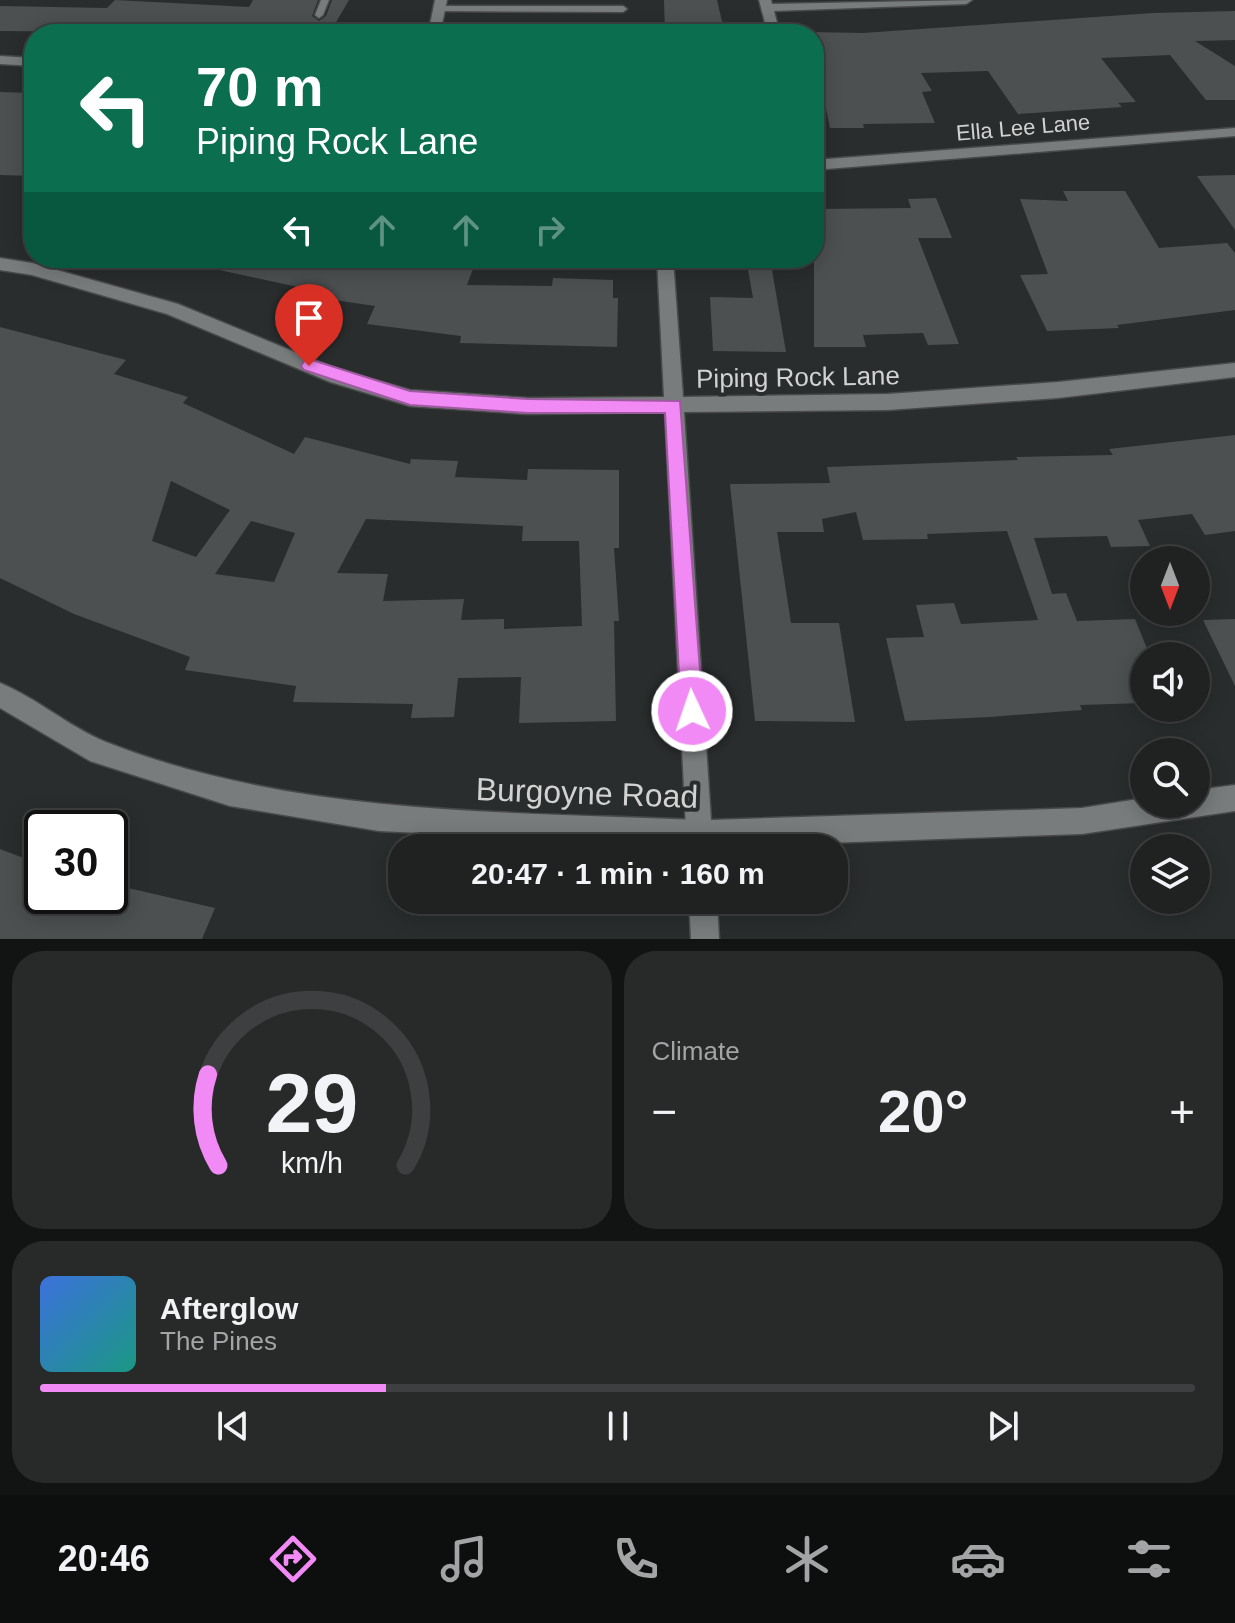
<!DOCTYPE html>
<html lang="en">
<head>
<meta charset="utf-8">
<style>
  :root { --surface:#202222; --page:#282a2a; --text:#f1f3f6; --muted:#a2a4a5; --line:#3d3f40; --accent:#f18af4 }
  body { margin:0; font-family:Helvetica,sans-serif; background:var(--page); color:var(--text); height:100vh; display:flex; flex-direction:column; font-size:30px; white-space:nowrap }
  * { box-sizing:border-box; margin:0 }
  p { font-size:26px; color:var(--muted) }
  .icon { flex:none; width:44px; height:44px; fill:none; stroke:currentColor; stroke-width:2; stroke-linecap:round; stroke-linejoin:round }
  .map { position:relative; height:939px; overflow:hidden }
  .drawer { display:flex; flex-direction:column; gap:12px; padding:12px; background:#121313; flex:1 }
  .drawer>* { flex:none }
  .banner { position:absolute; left:24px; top:24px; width:800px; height:244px; border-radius:32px; box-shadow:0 4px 20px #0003,0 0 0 2px var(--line); background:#0b6e4f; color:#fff; overflow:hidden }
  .needle { width:52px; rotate:180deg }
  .fabs { position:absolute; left:1130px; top:546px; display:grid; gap:16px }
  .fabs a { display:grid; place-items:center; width:80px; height:80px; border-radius:50%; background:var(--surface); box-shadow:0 4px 20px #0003,0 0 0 2px var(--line); font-size:40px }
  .speed { position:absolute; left:24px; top:810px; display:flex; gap:16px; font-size:40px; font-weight:700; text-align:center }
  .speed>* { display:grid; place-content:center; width:104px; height:104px; border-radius:50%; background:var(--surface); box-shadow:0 4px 20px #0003,0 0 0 2px var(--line); line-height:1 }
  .speed .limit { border:4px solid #111; border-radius:12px; background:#fff; color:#111 }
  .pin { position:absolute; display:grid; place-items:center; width:68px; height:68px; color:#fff; margin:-82px -34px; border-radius:50% 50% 50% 0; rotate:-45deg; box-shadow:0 0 8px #0007 }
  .pin .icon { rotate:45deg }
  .me { position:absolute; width:88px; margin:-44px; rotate:357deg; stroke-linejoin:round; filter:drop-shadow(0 0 6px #0008) }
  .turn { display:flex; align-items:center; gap:28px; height:168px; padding:0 40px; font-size:36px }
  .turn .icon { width:104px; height:104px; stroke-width:2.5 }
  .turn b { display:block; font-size:56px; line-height:68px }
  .lanes { display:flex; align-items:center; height:76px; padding:0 40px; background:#0003; justify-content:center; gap:40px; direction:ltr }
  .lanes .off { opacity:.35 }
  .big { font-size:60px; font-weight:700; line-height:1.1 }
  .drawer .tile { flex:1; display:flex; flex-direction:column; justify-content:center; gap:12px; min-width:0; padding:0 28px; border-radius:32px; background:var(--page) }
  .drawer .dial { align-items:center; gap:0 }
  .dial svg { height:208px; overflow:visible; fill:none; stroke:var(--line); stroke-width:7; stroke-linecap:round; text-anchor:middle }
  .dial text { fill:var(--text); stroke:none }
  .song { display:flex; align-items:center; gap:24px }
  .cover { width:96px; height:96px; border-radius:12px; background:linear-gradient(135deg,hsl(220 70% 55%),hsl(170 70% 35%)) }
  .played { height:8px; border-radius:4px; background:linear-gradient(90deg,var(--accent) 30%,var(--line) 30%) }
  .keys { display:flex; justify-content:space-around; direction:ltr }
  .heat { display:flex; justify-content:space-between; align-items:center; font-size:44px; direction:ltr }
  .drawer .tiles { flex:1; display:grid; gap:12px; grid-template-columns:1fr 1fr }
  .tile:last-child { grid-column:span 2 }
  .trip { position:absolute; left:388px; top:834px; width:460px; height:80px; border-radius:32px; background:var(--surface); box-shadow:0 4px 20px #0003,0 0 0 2px var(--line); font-weight:700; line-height:80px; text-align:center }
  .tabs { display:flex; height:128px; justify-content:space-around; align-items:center; background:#0d0e0e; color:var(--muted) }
  .tabs .icon { width:56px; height:56px }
  .tabs .selected { color:var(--accent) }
  .tabs b { font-size:36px; color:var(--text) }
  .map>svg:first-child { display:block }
  .building { fill:#4c5050; fill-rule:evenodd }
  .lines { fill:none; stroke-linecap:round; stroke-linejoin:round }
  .lane-casing { stroke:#484a4a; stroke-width:3 }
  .street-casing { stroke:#484a4a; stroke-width:3 }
  .secondary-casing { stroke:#484a4a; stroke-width:3 }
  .lane { fill:#797c7d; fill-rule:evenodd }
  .street { fill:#797c7d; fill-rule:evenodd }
  .secondary { fill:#797c7d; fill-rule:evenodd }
  .route { fill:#f18af4; stroke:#9d5a9f; stroke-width:2 }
  .labels { text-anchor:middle; stroke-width:8; stroke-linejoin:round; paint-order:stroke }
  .far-street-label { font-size:22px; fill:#d1d3d3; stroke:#2a2d2d }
  .street-label { font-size:26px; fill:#d1d3d3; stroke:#2a2d2d }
  .near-street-label { font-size:32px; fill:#d1d3d3; stroke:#2a2d2d }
</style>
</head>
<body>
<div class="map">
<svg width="1235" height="939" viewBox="0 0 1235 939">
  <rect width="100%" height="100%" fill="#2a2d2d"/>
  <path class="building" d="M115,0L249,7L253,0H318L312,16L319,21L326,16L332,0H349L329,34L0,31V6L107,8Z
    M664,0H717L725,34H665Z
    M1235,11V40L1195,41L1235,66V100H1206L1170,55L1101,58L1136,102L1118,103L1122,107L1018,114L988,71L921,73L932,91L922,92L935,123L863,124L864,128H830L814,49V34L810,32L863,33L1153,13Z
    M0,92L34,93V176L0,175Z
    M1235,175V230L1197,176Z
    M1063,191H1125L1159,248L1227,243L1235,253V310L1117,325L1119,328L1047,331L1020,275L1048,274L1020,199L1068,201Z
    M936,198L952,238H918L959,344L928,345L923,333L863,335L866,347H814V209L911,208L908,199Z
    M216,258H477L467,285L552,286L553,278L613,280V298H618L617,347L460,343L461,336L367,324L375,306L293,294L298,287L215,269Z
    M746,258H770L786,352L713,351L710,297L753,298Z
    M0,327L126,360L114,374L188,397L183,403L294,454L305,437L410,464L411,459L458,461L455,477L527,480L528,469L619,470V548H614L619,621H614L616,721L519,723L521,677L458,678L454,717L411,718L413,704L293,702L296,686L185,670L190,657L74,614L0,578ZM171,481L230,510L196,557L152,541ZM366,519L523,526L522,541H579L582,626L504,629V619L461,620L464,599L383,601L388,574L337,573ZM251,521L295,533L274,582L215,574Z
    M1235,435V531L1205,535L1192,514L1138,520L1150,546L1111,547L1107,536L1034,538L1052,594L1066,593L1077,621L1135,619L1150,656H1144V703L1080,705L1082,710L989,717L905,721L886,638L924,637L916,605L954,603L961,624L1038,620L1007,531L927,534L928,539L863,540L856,512L822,519L824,532H777L791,623H839L855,722L755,721L730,484L830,483L827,467L1018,460L1016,457L1113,455L1109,449Z
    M1235,619V686L1203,620Z
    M0,849L42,865V896H110L115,885L215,908L202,939H0Z"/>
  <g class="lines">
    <defs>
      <path id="lane" d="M321,0H329L323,15L319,18L315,15Z
        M439,6H623L627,9L623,12L436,11L435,9Z"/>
      <path id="street" d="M435,0H447L440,34H428Z
        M759,0H771L772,4L972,0L966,4L774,11L780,34H768Z
        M0,56L34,58V66L0,64Z
        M1235,128V136L814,170V160Z
        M0,258L32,263L178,304L341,371L410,390L528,398L664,397L657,258H673L683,397L888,394L1058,382L1235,363V377L1058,398L888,410L684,412L711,820L1082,808L1144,798V804H1196V790L1235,785V811L1082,834L687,848L665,412L528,414L410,406L330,382L167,314L32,275L0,270Z
        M689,900H717L719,939H691Z"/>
      <path id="secondary" d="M0,683C37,698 69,727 106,742C294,816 501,811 699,820L708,824L712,833L708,842L699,846L379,831L230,806L90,761L0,708Z"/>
    </defs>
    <use href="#lane" class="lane-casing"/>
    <use href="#street" class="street-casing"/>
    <use href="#secondary" class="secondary-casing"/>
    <use href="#lane" class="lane"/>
    <use href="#street" class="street"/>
    <use href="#secondary" class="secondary"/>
  </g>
  <path class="route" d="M309,359L410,391L528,399L680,401L703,711L699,719L692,722L684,719L681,711L665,413H528L410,405L304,370L301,366L304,361Z"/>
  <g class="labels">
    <g class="far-street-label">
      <text transform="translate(1023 127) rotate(-5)" y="8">Ella Lee Lane</text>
    </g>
    <g class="street-label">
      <text transform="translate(798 377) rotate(-1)" y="9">Piping Rock Lane</text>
    </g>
    <g class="near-street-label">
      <text transform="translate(587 793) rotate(2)" y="11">Burgoyne Road</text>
    </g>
  </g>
</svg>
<div class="fabs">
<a><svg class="needle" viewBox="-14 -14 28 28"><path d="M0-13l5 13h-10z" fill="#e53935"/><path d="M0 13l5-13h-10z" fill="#a2a4a5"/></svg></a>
<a><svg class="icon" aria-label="sound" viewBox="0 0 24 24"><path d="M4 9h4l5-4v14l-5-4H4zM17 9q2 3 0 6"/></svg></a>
<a><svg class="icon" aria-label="search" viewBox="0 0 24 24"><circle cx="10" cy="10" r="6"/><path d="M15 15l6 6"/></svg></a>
<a><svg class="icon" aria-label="layers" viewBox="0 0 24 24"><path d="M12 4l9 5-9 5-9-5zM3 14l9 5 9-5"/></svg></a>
</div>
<div class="speed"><div class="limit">30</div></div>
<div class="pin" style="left:309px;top:366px;background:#d93025"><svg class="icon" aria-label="arrive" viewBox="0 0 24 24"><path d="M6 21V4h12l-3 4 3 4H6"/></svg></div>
<svg class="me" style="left:692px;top:711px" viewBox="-20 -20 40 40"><circle r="17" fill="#f18af4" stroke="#fff" stroke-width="3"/><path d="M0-11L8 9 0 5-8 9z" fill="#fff"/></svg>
<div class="trip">20:47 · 1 min · 160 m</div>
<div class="banner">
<div class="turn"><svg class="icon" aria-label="left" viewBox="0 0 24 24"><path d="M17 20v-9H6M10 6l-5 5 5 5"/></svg><div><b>70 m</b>Piping Rock Lane</div></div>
<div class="lanes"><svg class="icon" aria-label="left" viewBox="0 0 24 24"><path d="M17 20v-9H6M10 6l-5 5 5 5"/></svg><svg class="icon off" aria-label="ahead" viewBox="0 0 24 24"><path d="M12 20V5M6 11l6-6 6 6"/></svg><svg class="icon off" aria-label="ahead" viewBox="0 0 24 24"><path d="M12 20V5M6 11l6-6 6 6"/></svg><svg class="icon off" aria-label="right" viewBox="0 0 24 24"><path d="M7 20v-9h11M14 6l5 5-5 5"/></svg></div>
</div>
</div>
<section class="drawer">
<div class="tiles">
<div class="tile dial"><svg viewBox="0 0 100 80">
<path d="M14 69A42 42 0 1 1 86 69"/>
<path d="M14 69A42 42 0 0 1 10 34" stroke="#f18af4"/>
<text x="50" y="56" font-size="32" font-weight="700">29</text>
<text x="50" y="72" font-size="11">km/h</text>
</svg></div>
<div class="tile"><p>Climate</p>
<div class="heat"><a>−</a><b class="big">20°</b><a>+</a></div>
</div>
<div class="tile">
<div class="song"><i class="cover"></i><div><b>Afterglow</b><p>The Pines</p></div></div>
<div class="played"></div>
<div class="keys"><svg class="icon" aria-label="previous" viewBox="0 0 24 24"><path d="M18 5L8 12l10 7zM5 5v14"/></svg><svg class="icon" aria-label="pause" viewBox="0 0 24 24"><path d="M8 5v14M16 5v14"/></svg><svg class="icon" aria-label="next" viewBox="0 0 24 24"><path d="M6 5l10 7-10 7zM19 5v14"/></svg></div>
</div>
</div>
</section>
<nav class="tabs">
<b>20:46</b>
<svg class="icon selected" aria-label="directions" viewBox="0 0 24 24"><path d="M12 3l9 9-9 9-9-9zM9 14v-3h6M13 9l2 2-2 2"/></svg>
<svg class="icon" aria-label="music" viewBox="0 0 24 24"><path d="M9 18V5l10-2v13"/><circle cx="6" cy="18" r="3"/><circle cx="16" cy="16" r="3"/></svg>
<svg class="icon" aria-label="phone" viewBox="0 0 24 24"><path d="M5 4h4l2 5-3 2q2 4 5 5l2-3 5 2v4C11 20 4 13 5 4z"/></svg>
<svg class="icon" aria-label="climate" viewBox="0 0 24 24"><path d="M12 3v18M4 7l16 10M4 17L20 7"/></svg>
<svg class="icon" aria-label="car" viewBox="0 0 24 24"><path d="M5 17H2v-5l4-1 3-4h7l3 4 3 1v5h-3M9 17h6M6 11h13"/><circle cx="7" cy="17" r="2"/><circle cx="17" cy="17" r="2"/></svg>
<svg class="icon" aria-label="filters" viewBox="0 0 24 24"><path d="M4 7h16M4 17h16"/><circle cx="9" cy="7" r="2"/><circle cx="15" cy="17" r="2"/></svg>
</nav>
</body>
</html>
